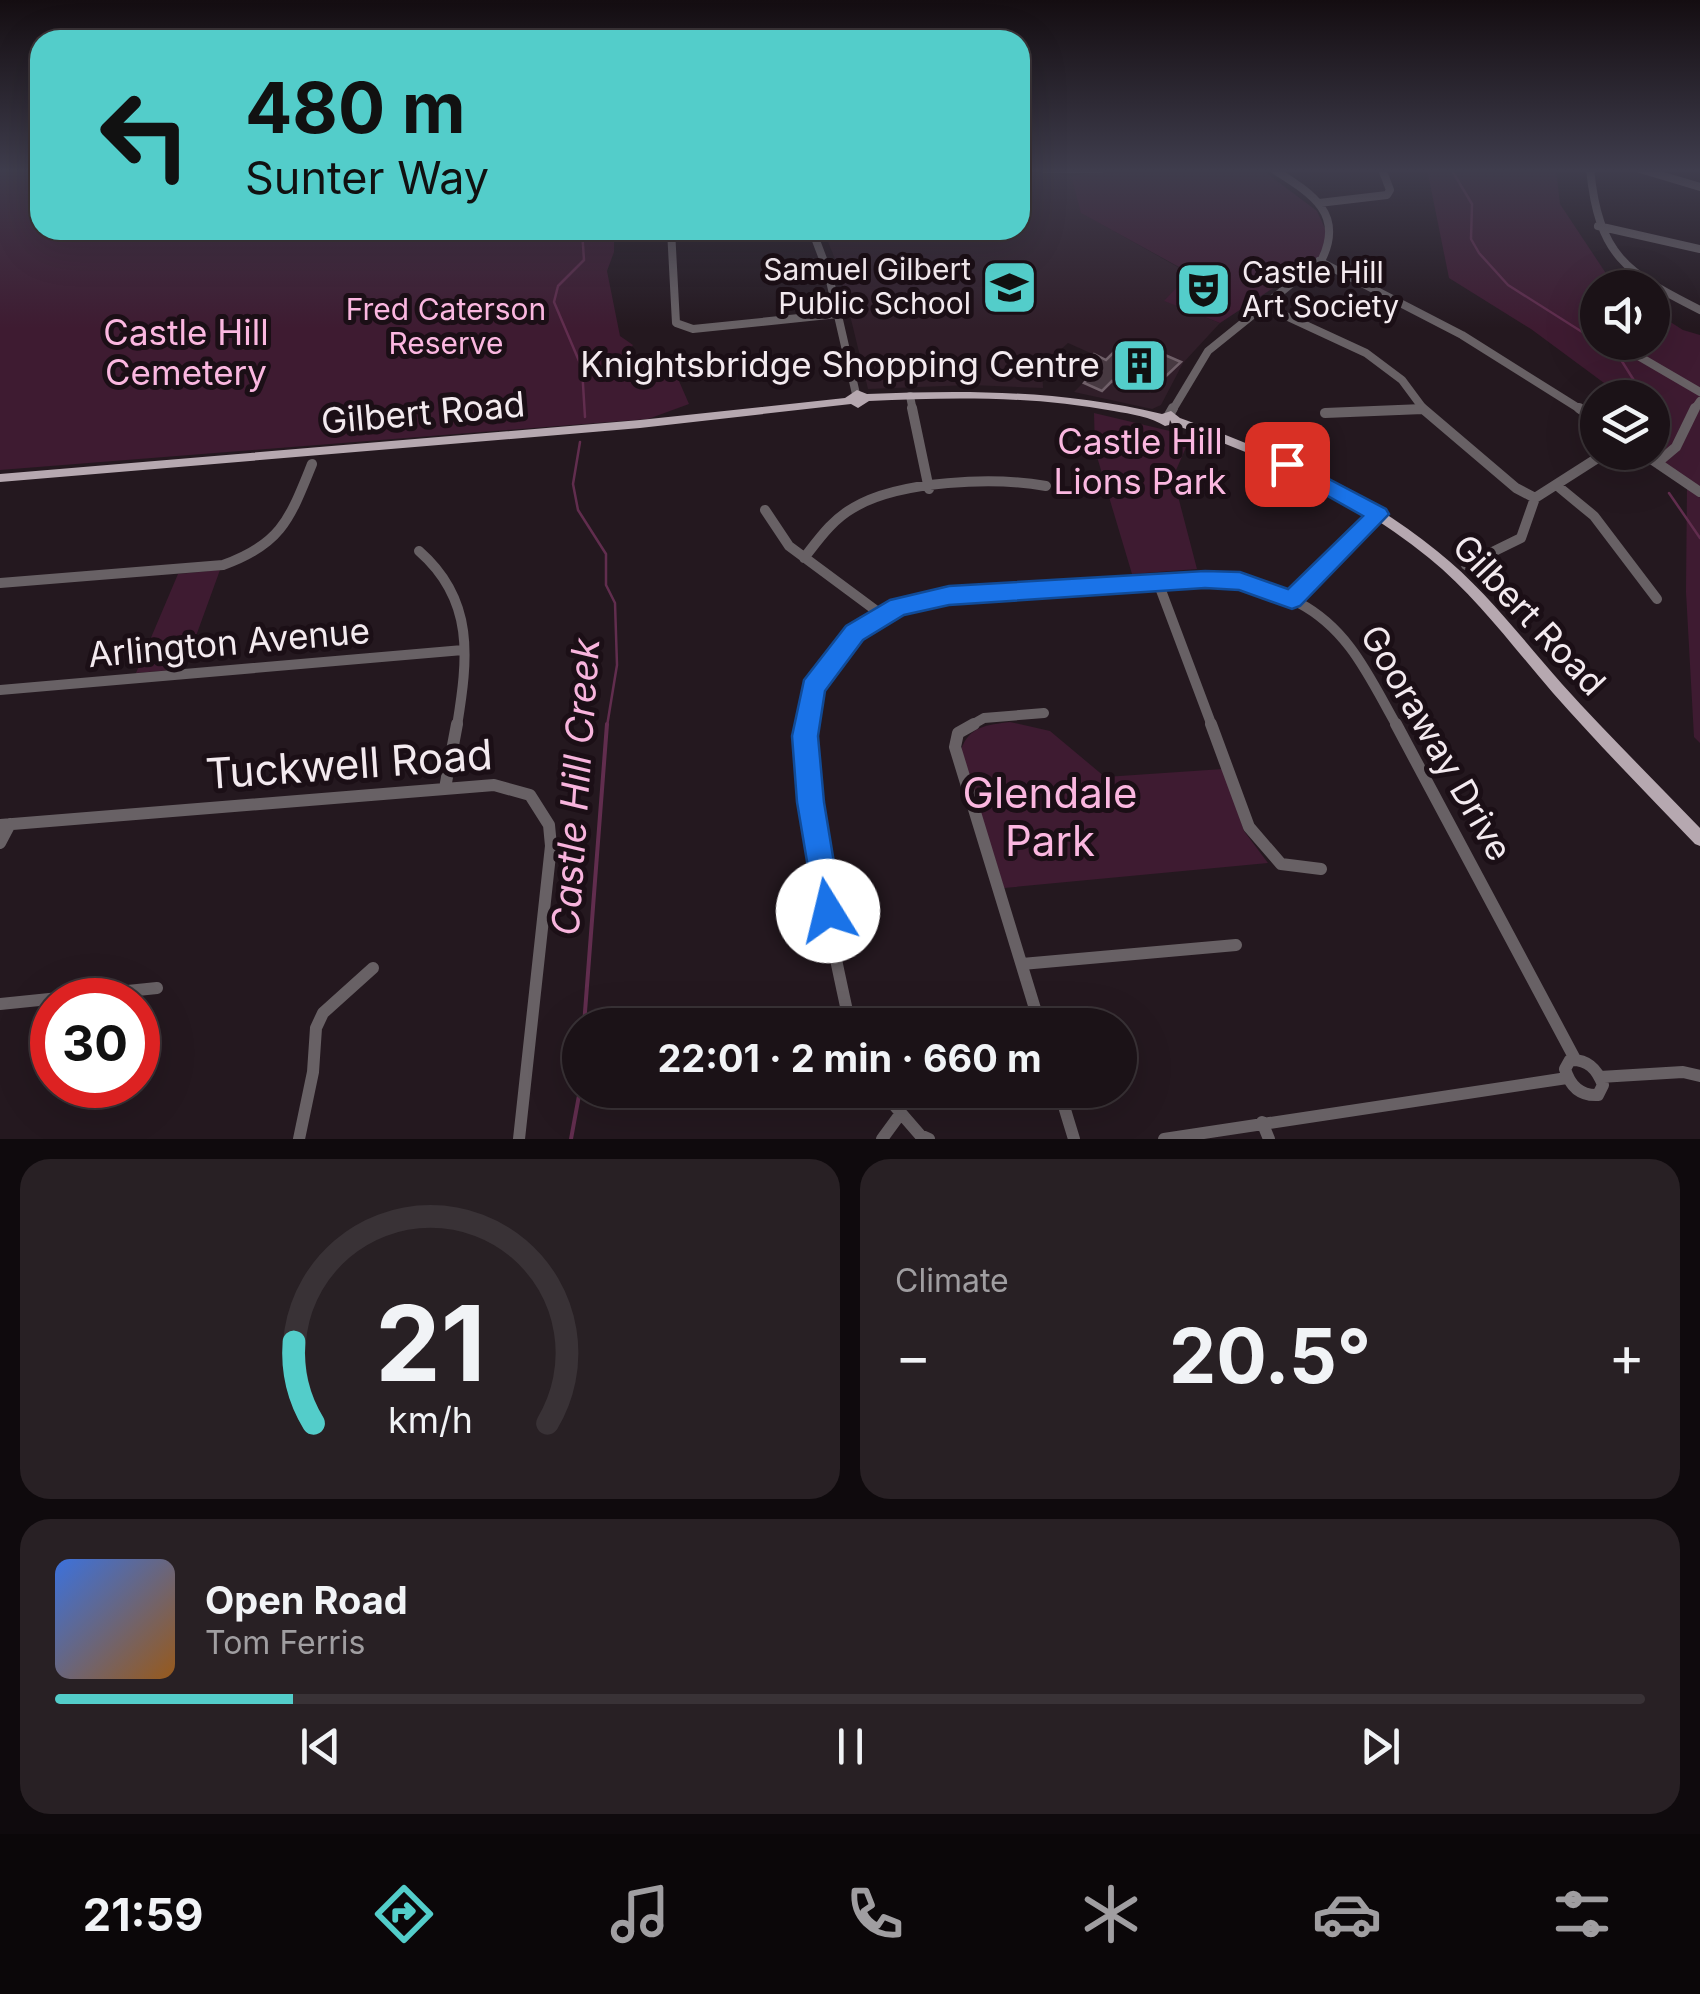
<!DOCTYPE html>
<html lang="en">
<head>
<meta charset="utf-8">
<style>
  :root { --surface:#1b1217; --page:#282024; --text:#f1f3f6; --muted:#a09ea1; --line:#393236; --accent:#53cdca }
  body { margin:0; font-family:Inter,sans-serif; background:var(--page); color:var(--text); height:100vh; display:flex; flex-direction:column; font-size:38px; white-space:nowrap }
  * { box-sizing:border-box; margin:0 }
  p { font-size:32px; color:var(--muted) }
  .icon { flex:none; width:55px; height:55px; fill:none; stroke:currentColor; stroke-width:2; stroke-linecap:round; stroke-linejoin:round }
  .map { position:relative; height:1139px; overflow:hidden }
  .side { display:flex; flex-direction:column; gap:20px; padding:20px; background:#0f0a0d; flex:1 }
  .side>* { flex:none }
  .hud { position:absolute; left:30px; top:30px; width:1000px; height:210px; border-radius:30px; box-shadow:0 10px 40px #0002,0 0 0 2px var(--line); background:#53cdca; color:#111; overflow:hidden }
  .buttons { position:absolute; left:1580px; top:270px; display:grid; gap:20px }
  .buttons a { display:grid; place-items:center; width:90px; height:90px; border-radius:50%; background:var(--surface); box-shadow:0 10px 40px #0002,0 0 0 2px var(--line); font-size:50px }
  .speed { position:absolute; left:30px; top:978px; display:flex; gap:20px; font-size:50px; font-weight:700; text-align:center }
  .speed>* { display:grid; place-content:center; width:130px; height:130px; border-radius:50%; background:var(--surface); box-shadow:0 10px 40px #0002,0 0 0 2px var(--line); line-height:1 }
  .speed .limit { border:15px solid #d22; background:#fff; color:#111 }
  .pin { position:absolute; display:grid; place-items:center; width:85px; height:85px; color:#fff; margin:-42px; border-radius:20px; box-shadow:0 5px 15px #0006 }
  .me { position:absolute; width:110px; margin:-55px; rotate:351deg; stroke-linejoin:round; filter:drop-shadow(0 0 8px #0008) }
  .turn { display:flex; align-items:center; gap:35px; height:210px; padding:0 50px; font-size:45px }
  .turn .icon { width:130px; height:130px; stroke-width:2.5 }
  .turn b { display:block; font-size:70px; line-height:85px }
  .big { font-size:75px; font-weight:700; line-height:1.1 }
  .side .widget { flex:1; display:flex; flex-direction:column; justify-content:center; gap:15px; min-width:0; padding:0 35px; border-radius:30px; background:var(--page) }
  .side .dial { align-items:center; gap:0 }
  .dial svg { height:260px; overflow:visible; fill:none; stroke:var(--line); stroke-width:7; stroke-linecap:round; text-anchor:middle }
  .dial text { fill:var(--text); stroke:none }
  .song { display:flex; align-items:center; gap:30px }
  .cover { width:120px; height:120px; border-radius:15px; background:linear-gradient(135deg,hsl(220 70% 55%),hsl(30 70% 35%)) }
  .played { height:10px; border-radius:5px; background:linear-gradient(90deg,var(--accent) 15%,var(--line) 15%) }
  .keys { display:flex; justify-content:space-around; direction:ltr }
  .heat { display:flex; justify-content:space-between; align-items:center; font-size:55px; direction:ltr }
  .side .tiles { flex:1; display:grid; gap:20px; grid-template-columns:1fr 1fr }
  .widget:last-child { grid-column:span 2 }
  .trip { position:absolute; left:562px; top:1008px; width:575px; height:100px; border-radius:50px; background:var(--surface); box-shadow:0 10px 40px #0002,0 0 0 2px var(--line); font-weight:700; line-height:100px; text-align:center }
  .tab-bar { display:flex; height:160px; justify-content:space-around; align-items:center; background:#0b0709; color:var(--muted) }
  .tab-bar .icon { width:70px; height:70px }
  .tab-bar .active { color:var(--accent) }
  .tab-bar b { font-size:45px; color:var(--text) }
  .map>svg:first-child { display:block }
  .built { fill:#301e29 }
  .green { fill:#3e1b31 }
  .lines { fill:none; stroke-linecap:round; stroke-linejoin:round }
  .stream-far1 { stroke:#612d4e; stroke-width:2.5 }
  .stream { stroke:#612d4e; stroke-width:4 }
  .building { fill:#473941; stroke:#706069; stroke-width:2.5 }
  .minor-far2 { stroke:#686165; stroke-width:8 }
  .minor-far1 { stroke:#686165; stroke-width:10 }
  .minor { stroke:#686165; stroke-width:12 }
  .major { fill:#b6a8b0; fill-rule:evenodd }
  .route { fill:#1a73e8; stroke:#114b97; stroke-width:2.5 }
  .labels { text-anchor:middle; stroke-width:10; stroke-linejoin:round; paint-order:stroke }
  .far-poi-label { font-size:30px; fill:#f3eaef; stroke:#1b0f16; text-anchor:end }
  .far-park-label { font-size:30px; fill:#fbb7e0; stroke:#1b0f16 }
  .park-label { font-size:35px; fill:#fbb7e0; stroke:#1b0f16 }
  .poi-label { font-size:35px; fill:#f3eaef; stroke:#1b0f16; text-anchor:end }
  .street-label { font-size:35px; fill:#f3eaef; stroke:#1b0f16 }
  .water-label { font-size:38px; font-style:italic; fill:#f8b4dd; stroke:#1b0f16 }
  .near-street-label { font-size:42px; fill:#f3eaef; stroke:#1b0f16 }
  .near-park-label { font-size:42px; fill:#fbb7e0; stroke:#1b0f16 }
</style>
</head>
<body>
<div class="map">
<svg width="1700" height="1139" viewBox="0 0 1700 1139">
  <rect width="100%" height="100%" fill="#24181f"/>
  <path class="built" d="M1020,169L1071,176L1082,213L1190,274L1165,301L1220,323L1183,363L1161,405L1152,409L1074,392L1106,360L1068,343L1042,367L1043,388L971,385L868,389L838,266L823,230H1020Z"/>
  <path class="green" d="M0,169H40V230H614V252L607,271L620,336L633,345L626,355L679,381L689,404L648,419L0,470Z
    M1120,169H1261L1317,211L1328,235L1319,258L1220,323L1164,301L1190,273L1081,213L1071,176Z
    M1427,169H1556L1560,204L1615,287L1598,288V342H1652L1653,311L1683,330L1700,335V743L1694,737L1686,592L1687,484L1653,452L1652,398L1623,397L1531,329L1449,278Z
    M1094,413L1191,436L1173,477L1197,569L1132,574L1095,450Z
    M220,570L184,669L136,673L178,574Z
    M1010,722L1050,731L1105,777L1223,769L1244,831L1268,863L1004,888L961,750C969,726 987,725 1010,722Z"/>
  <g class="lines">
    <path class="stream-far1" d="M1451,169L1472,204L1471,239L1479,253L1508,285L1598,342
      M582,230L584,260L558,286L554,302L582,368L585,417
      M1598,343L1618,355L1645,398
      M1652,409V420
      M580,442L573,484L578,510L606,554V585L615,603L617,665L607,726
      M1669,493L1700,538"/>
    <path class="stream" d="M584,1025L607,724
      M571,1139L580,1090"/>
  </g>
  <path class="building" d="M1122,344L1137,350L1142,345L1181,362L1150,391L1112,381L1102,391L1084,383L1089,377L1057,363L1060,360L1056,358L1062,352L1085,363L1094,354L1106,360Z"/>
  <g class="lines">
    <path class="minor-far2" d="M1045,169H1100
      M1590,169C1599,256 1625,272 1700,310
      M1640,169L1700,187
      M1319,203L1387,195L1390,190L1382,169
      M1598,226L1700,249
      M671,230L676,323L693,329L838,314
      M812,230L828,272L856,394
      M1319,261L1462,335L1583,411
      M1262,305L1366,353L1402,380L1425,411
      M1626,342L1640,357L1700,392
      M910,396L913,411
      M1172,411L1208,351L1322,259C1345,212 1309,192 1273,169
      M1384,411L1423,409
      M1693,411L1700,401"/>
    <path class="minor-far1" d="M912,408L929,489
      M1422,408L1516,488L1535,498L1607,452
      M1579,408L1598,421
      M1325,413L1423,409
      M1169,415L1173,408
      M1641,452L1700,492
      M1657,463L1676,447L1695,408
      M1560,488L1594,516L1657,599
      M765,510L789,546L882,615
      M419,551C475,600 468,658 457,726
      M804,558C819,539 832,520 853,508C899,480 995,477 1046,486
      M1466,565L1521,538L1535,498
      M0,583L223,565C282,544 290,518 312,464
      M1159,585L1212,726
      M1292,599L1378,514
      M0,690L463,650
      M807,726C808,698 819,672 838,650C902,580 1003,593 1089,589C1160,585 1233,569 1299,603C1350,630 1370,679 1397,726
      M970,726L984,718L1044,713"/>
    <path class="minor" d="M807,724C804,825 829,926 850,1025
      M974,724L958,733L955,747L1040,1025
      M1211,724L1249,827L1281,864L1321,869
      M1396,724L1575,1059
      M445,788L457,724
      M0,825L494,785L530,795L549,825L551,846L519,1139
      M0,843L10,824
      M1022,964L1236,945
      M0,1004L157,988
      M1570,1060C1588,1059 1597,1069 1603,1085L1598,1095C1580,1096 1570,1086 1565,1069Z
      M1600,1077L1683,1072L1700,1076
      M881,1090L920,1135L929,1139
      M1059,1090L1074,1139
      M1262,1122L1269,1139
      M299,1139L313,1072L316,1028L323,1013L373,968
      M882,1139L901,1113
      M1164,1139L1567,1078"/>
    <path class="major" d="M857,390L867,394C969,390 1062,390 1162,414L1171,411L1180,418C1271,451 1361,489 1437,551C1485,589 1522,639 1562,684C1607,734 1654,780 1700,828V846L1695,844C1647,794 1599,745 1553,693C1513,647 1477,597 1429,558C1353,496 1263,456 1172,424L1170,420L1169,425L1165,426C1151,417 1131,414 1114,411C1033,396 951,397 869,401L858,408L851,404L640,428L0,482V474L640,420L845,398Z"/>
  </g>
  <linearGradient id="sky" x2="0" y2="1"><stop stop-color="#140d11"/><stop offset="0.52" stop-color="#3f3d4d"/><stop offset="1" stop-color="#3f3d4d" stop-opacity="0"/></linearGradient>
  <rect width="1700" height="328" fill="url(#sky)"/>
  <path class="route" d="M1287,457L1386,509L1389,514L1300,606L1292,609L1239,590L1205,588L949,605L904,615L863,640L825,691L818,736L824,802L842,911L838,921L828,925L817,921L797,802L792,736L804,680L846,626L890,600L949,586L1205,571L1240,572L1288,589L1363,516L1280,469L1277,464L1280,459Z"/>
  <defs>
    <symbol id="school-square" viewBox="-11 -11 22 22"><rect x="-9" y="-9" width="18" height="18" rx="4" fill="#53cdca" stroke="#1b0f16"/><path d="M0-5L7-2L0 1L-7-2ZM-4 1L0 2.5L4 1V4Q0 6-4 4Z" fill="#111"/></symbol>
    <symbol id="theatre-square" viewBox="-11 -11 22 22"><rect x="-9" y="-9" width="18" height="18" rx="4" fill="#53cdca" stroke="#1b0f16"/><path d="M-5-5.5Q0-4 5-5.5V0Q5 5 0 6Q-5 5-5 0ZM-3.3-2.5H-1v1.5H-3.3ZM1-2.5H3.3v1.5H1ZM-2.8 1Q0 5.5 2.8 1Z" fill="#111"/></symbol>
    <symbol id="building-square" viewBox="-11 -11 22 22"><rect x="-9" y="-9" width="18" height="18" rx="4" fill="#53cdca" stroke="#1b0f16"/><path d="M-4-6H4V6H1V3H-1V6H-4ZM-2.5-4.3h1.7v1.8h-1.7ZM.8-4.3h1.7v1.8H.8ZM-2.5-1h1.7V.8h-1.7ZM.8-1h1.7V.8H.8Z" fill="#111"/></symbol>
  </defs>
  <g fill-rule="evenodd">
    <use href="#school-square" x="978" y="256" width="63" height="63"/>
    <use href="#theatre-square" x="1172" y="258" width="63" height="63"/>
    <use href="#building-square" x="1108" y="334" width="63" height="63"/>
  </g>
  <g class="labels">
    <g class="far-poi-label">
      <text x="971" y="280">Samuel Gilbert<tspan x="971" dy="34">Public School</tspan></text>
      <text x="1242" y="283" text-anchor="start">Castle Hill<tspan x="1242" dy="34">Art Society</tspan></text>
    </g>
    <g class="far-park-label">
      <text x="446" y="320">Fred Caterson<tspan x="446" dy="34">Reserve</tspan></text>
    </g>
    <g class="park-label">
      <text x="186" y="345">Castle Hill<tspan x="186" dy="40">Cemetery</tspan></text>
      <text x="1140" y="454">Castle Hill<tspan x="1140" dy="40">Lions Park</tspan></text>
    </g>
    <g class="poi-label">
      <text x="1100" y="377">Knightsbridge Shopping Centre</text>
    </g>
    <g class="street-label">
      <text transform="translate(423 413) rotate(-5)" y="12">Gilbert Road</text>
      <text transform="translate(1529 615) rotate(47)" y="12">Gilbert Road</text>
      <text transform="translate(229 643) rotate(-5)" y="12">Arlington Avenue</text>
      <text transform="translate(1436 743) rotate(60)" y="12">Gooraway Drive</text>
    </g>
    <g class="water-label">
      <text transform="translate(576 787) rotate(-86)" y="13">Castle Hill Creek</text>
    </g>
    <g class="near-street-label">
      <text transform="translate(349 764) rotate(-4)" y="15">Tuckwell Road</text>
    </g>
    <g class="near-park-label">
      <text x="1050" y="808">Glendale<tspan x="1050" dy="48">Park</tspan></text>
    </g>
  </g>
</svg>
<div class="buttons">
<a><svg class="icon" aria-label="sound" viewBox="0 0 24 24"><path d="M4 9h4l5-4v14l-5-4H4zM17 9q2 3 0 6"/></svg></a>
<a><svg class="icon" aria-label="layers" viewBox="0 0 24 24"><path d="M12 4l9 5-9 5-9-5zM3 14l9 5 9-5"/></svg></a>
</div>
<div class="speed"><div class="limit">30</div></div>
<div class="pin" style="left:1287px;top:464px;background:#d93025"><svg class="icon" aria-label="arrive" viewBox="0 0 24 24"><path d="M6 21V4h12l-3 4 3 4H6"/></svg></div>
<svg class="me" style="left:828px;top:911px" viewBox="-20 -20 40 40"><circle r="19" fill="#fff"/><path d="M0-13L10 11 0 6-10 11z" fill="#1a73e8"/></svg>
<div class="trip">22:01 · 2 min · 660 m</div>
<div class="hud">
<div class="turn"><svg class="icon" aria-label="left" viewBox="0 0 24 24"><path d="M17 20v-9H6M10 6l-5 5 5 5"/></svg><div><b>480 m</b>Sunter Way</div></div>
</div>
</div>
<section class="side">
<div class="tiles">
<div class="widget dial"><svg viewBox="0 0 100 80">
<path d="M14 69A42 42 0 1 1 86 69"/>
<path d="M14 69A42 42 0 0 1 8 44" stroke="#53cdca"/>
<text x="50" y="56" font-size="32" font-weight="700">21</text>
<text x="50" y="72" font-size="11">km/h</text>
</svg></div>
<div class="widget"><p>Climate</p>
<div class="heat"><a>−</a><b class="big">20.5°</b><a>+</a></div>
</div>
<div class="widget">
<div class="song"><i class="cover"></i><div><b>Open Road</b><p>Tom Ferris</p></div></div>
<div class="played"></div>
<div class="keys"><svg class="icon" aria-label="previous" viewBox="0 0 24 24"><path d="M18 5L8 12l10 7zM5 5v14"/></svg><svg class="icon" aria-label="pause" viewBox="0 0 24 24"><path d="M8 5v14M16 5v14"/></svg><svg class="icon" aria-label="next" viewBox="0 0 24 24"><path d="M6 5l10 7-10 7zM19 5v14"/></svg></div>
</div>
</div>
</section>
<nav class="tab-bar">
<b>21:59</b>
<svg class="icon active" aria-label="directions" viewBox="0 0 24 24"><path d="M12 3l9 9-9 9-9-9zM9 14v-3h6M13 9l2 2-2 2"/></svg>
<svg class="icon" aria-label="music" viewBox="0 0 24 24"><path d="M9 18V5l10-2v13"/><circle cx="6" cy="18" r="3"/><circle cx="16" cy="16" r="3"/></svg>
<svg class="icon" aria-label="phone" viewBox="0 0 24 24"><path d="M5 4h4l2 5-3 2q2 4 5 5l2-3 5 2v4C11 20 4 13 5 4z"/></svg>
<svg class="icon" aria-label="climate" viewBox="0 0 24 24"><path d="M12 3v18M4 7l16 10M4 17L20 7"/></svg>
<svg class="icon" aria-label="car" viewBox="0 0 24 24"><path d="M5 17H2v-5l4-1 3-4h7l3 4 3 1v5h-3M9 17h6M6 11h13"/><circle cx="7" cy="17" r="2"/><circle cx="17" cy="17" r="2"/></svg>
<svg class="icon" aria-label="filters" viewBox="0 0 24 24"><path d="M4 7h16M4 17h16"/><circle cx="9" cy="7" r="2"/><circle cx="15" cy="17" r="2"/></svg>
</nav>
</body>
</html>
